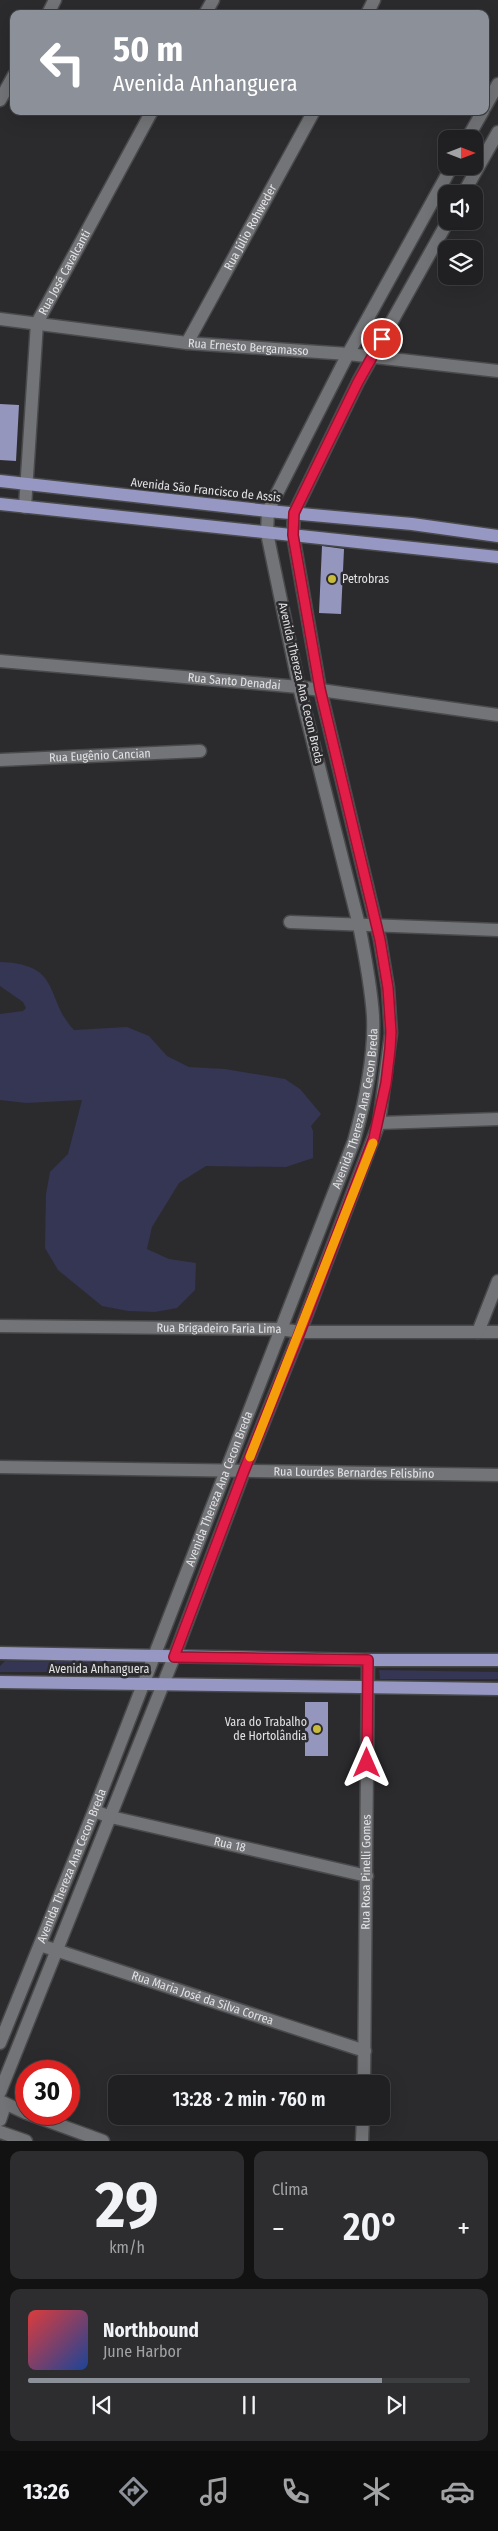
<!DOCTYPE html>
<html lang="pt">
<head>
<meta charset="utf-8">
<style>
  :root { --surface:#202022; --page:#2d2d2f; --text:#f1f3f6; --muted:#a2a3a5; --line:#3d3e40; --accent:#8c9099 }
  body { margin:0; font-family:"Fira Sans Condensed",sans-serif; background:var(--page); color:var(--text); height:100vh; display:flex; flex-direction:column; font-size:19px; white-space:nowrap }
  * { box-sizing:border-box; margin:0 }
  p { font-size:16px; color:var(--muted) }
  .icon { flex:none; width:28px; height:28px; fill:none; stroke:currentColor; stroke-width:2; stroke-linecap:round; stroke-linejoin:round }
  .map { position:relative; height:2141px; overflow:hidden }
  .sheet { display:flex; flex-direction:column; gap:10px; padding:10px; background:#121213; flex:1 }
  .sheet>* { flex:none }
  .top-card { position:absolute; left:10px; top:10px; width:479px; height:105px; border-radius:10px; box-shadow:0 5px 20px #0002,0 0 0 1px var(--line); background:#8c9099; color:#fff; overflow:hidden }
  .needle { width:32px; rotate:90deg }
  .fabs { position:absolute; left:438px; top:130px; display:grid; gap:10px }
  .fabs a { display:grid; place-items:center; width:45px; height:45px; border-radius:10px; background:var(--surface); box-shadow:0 5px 20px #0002,0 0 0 1px var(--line); font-size:25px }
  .speed { position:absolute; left:15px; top:2060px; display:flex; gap:10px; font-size:25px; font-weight:700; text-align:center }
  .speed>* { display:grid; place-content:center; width:65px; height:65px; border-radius:50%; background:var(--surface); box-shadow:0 5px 20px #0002,0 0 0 1px var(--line); line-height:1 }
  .speed .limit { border:8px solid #d22; background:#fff; color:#111 }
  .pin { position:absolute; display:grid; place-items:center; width:42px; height:42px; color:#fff; margin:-21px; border:2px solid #fff; border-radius:50%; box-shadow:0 1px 5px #0007 }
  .me { position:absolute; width:55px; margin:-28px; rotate:0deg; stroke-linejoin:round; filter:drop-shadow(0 0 4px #0008) }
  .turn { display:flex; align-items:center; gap:18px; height:105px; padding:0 20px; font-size:22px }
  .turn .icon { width:65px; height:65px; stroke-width:2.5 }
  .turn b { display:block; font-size:35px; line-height:42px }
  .big { font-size:38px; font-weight:600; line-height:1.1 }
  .sheet .card { flex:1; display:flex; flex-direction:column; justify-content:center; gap:8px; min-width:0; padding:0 18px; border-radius:10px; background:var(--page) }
  .sheet .dial { align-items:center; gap:0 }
  .dial b { font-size:65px; line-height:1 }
  .song { display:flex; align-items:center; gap:15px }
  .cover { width:60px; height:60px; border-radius:8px; background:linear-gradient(135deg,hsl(0 70% 55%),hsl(220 70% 35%)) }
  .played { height:5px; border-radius:2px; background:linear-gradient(90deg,var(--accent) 80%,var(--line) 80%) }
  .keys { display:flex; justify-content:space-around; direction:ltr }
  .heat { display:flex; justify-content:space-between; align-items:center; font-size:28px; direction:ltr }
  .sheet .tiles { flex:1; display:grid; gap:10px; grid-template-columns:1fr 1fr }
  .card:last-child { grid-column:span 2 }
  .trip { position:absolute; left:108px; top:2075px; width:282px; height:50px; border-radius:10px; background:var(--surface); box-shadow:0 5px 20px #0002,0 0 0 1px var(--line); font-weight:600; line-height:50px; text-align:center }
  .dock { display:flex; height:80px; justify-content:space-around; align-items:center; background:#0d0d0e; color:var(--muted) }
  .dock .icon { width:35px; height:35px }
  .dock .selected { color:var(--accent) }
  .dock b { font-size:22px; color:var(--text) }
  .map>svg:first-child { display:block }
  .green { fill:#353554 }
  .building { fill:#9496bd }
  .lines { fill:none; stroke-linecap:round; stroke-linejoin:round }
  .minor-casing { stroke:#494a4c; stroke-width:15 }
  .secondary-casing { stroke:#494a4c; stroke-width:15 }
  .primary-casing { stroke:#494a4c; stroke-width:15 }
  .minor { stroke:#737477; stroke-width:12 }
  .secondary { stroke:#737477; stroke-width:12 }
  .primary { stroke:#9697c3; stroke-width:12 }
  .route-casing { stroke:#92132f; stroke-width:12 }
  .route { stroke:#e11d48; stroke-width:9 }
  .slow { stroke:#f59e0b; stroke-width:9 }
  .poi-dot { fill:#c8bb3b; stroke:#2b2b2e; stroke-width:2 }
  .labels { text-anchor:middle; stroke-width:5; stroke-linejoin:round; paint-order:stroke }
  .street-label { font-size:12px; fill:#e2e2e4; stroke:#2b2b2e }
  .poi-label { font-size:12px; fill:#e2e2e4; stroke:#2b2b2e; text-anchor:start }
</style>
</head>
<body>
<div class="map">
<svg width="498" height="2141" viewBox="0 0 498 2141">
  <rect width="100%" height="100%" fill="#2b2b2e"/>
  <path class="green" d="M0,962C63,964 44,998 74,1030L127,1027L149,1036L167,1056L189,1067L225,1069L285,1079L300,1089L321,1114L311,1126L313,1131V1158L286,1167L206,1166L179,1183L152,1227L147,1249L169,1259L196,1263L195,1290L177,1308L155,1312L128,1311L102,1306L58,1270L45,1248L46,1194L50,1172L68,1154L82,1100L26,1103L0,1100V1014L23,1011L26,1008L23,1002L0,986Z
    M5,1661L119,1663L118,1672H0V1666Z
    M379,1670L498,1672V1679H380Z"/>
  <path class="building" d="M0,404L19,405L16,461L0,460Z
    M322,546L344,549L341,614L319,613Z
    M305,1702H328V1756H305Z"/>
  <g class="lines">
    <defs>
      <g id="minor">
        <path d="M48,14L55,0"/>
        <path d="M205,14L213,0"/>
        <path d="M367,14L374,0"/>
        <path d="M0,100L14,75"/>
        <path id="s1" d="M0,319L187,343L348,354L498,371"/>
        <path id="s2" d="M187,343L314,111"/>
        <path id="s3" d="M25,507L37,323L152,111"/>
        <path id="s4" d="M0,661L299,687L498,715"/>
        <path id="s5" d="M0,760L200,751"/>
        <path d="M290,922L498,930"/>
        <path d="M379,1123L498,1119"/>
        <path id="s6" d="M0,1326L280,1329L300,1332H498"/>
        <path d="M478,1332L498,1281"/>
        <path id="s7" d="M0,1467L498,1475"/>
        <path id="s8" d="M94,1811L111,1817L367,1876"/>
        <path id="s9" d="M40,1945L365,2051"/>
        <path id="s10" d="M364,2084L368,1660"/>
        <path d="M0,2101L26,2113"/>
        <path d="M29,2114L103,2141"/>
        <path d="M0,2132L26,2141"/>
        <path d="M362,2141L363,2116"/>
      </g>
      <g id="secondary">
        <path d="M485,107L498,84"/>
        <path d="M467,139L483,111"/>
        <path d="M463,194L498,132"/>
        <path id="s11" d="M0,2043L94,1811L354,1141C365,1102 375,1058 373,1016C371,986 365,955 359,925L299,687L267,533L268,511L348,354L452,166"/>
        <path d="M0,2092L174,1657L244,1471L300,1332L379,1123L391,1033L388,988L380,940L320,689L293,535L294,513L358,382L448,221"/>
        <path d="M0,2101L3,2111L0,2120"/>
      </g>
      <path id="primary" d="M0,481L268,511L412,524L498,536
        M0,504L498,557
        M0,1653L368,1660H498
        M0,1682L498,1689"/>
    </defs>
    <use href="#minor" class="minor-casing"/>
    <use href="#secondary" class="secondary-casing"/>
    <use href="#primary" class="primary-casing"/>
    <use href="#minor" class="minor"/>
    <use href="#secondary" class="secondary"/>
    <use href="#primary" class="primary"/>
  </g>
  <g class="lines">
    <defs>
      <path id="route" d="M367,1763L368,1660L174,1657L244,1471L300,1332L374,1138L386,1083L390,1049L391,1032L388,988L380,940L320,689L293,535L294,513L358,382L382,339"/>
    </defs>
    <use href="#route" class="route-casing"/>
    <use href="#route" class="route"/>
    <path class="slow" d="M250,1457L373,1143"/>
  </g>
  <g class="poi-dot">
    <circle cx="332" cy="579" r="5"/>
    <circle cx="317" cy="1729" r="5"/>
  </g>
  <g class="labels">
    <g class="street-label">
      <text dy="4" stroke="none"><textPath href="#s2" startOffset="132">Rua Júlio Rohweder</textPath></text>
      <text dy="4" stroke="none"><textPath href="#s3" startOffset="242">Rua José Cavalcanti</textPath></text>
      <text dy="4" stroke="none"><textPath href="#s1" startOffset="250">Rua Ernesto Bergamasso</textPath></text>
      <text transform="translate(206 490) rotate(6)" y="4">Avenida São Francisco de Assis</text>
      <text dy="4" stroke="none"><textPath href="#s4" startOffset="235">Rua Santo Denadai</textPath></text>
      <text transform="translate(301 683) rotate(77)" y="4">Avenida Thereza Ana Cecon Breda</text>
      <text dy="4" stroke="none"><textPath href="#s5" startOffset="100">Rua Eugênio Cancian</textPath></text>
      <text dy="4" stroke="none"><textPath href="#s11" startOffset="1001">Avenida Thereza Ana Cecon Breda</textPath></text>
      <text dy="4" stroke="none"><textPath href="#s6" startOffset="219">Rua Brigadeiro Faria Lima</textPath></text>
      <text dy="4" stroke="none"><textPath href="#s7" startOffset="354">Rua Lourdes Bernardes Felisbino</textPath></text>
      <text dy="4" stroke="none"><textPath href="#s11" startOffset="596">Avenida Thereza Ana Cecon Breda</textPath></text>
      <text x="99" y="1673">Avenida Anhanguera</text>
      <text dy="4" stroke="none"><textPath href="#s8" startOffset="140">Rua 18</textPath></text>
      <text dy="4" stroke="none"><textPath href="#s11" startOffset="191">Avenida Thereza Ana Cecon Breda</textPath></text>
      <text dy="4" stroke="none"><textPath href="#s10" startOffset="212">Rua Rosa Pinelli Gomes</textPath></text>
      <text dy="4" stroke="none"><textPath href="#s9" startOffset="171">Rua Maria José da Silva Correa</textPath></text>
    </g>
    <g class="poi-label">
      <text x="342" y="583">Petrobras</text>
      <text x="307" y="1726" text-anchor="end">Vara do Trabalho<tspan x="307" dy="14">de Hortolândia</tspan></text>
    </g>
  </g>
</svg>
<div class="fabs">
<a><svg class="needle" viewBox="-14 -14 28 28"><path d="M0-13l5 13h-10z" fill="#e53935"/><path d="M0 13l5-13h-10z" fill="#a2a3a5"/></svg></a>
<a><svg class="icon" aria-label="sound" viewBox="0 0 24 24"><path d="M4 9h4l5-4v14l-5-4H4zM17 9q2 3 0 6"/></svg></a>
<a><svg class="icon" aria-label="layers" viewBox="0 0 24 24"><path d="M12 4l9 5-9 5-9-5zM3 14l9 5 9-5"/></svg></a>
</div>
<div class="speed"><div class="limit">30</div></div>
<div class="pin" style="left:382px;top:339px;background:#d93025"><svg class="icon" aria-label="arrive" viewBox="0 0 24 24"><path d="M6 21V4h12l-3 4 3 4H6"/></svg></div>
<svg class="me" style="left:367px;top:1763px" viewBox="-20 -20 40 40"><path d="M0-17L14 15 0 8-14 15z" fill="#e11d48" stroke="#fff" stroke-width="4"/></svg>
<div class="trip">13:28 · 2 min · 760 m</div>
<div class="top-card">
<div class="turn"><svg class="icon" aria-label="left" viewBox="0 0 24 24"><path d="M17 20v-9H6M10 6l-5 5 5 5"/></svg><div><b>50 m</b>Avenida Anhanguera</div></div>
</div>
</div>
<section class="sheet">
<div class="tiles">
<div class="card dial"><b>29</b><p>km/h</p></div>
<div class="card"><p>Clima</p>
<div class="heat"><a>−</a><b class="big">20°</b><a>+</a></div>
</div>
<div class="card">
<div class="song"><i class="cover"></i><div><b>Northbound</b><p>June Harbor</p></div></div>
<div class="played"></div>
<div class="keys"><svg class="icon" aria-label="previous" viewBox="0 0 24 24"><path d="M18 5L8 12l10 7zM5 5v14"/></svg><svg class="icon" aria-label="pause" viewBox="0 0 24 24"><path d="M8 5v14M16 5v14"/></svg><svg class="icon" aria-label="next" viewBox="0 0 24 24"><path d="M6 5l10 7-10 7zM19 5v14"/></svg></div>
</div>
</div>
</section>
<nav class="dock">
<b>13:26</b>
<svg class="icon selected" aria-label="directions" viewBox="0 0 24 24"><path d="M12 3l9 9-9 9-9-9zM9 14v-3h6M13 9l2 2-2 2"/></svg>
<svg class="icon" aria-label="music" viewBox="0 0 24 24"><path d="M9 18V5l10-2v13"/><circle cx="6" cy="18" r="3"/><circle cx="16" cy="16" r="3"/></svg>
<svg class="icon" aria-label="phone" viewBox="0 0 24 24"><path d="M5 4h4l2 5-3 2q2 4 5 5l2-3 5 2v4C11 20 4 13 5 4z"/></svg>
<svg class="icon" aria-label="climate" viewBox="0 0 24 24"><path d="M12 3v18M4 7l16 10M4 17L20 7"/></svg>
<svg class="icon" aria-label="car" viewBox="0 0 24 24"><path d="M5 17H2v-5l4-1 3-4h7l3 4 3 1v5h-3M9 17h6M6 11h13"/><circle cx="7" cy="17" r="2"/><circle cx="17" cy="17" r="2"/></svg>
</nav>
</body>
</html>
